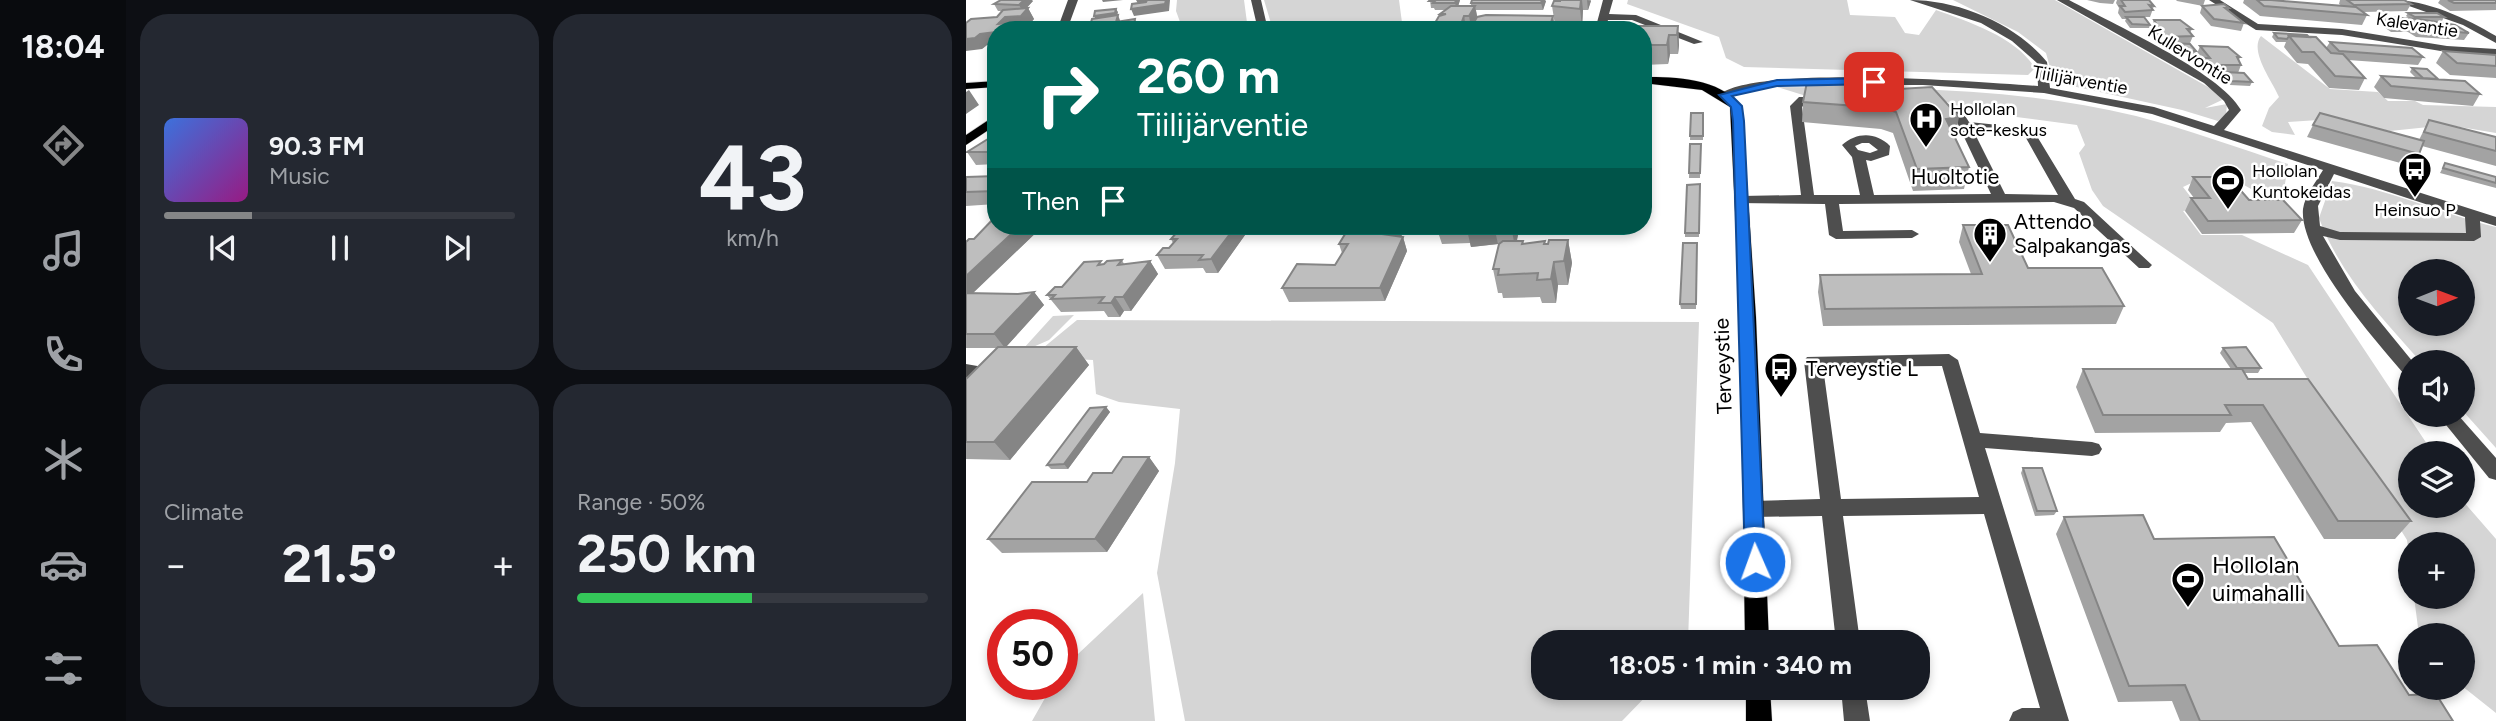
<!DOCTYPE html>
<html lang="en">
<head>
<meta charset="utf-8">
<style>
  :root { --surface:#171b24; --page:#242831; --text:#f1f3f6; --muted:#9ea1a6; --line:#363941; --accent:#858687 }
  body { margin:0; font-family:Figtree,sans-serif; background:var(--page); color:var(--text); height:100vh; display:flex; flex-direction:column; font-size:26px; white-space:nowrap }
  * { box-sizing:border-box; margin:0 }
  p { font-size:23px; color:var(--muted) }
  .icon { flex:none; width:38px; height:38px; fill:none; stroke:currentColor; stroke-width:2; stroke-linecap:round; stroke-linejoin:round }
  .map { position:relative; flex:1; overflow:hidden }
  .panel { display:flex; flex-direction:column; gap:14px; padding:14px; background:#0d0f14; width:840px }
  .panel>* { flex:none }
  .hud { position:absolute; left:21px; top:21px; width:665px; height:214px; border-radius:28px; box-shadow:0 4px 10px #0003; background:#00695c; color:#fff; overflow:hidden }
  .needle { width:46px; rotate:89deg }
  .tools { position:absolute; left:1432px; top:259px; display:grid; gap:14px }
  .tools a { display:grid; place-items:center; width:77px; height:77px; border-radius:50%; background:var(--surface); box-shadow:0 4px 10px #0003; font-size:35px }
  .speed { position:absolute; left:21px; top:609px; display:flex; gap:14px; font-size:35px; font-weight:700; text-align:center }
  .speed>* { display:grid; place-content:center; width:91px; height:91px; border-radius:50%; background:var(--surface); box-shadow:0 4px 10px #0003; line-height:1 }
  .speed .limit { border:10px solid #d22; background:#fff; color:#111 }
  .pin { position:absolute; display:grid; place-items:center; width:60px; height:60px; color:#fff; margin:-30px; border-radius:14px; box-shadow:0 4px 10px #0006 }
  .me { position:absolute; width:77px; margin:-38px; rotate:358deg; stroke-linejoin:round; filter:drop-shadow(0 0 5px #0008) }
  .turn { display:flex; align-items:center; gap:24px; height:147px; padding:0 35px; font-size:32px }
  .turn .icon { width:91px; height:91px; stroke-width:2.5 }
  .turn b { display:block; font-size:49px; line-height:60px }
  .then { display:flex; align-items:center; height:66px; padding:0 35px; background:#0003; gap:14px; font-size:26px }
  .big { font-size:52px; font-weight:700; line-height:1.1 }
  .panel .tile { flex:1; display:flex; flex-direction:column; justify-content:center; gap:10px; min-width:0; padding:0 24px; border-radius:28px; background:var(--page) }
  .panel .dial { align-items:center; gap:0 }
  .dial b { font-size:91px; line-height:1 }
  .song { display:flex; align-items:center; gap:21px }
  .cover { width:84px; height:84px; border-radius:10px; background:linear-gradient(135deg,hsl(220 70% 55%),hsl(310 70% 35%)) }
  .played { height:7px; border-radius:4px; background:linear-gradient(90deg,var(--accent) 25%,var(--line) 25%) }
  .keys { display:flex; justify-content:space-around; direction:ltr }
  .heat { display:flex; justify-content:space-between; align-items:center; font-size:38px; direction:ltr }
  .charge { height:10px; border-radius:5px; background:linear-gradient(90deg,#34c759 50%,var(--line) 0) }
  .panel .tiles { flex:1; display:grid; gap:14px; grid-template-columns:repeat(2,1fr) }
  .trip { position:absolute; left:565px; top:630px; width:399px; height:70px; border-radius:28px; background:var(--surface); box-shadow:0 4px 10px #0003; font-weight:700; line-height:70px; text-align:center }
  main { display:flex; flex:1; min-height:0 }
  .menu { display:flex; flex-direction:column; width:126px; justify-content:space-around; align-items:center; background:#090b0e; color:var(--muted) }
  .menu .icon { width:49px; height:49px }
  .menu .current { color:var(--accent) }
  .menu b { font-size:32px; color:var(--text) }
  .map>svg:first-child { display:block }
  .green { fill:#d5d5d5; fill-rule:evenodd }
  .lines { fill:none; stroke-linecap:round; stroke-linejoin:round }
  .major-casing { stroke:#dbdbdb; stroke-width:1 }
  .minor { fill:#4e4e4e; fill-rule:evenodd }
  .major { fill:#000; fill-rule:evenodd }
  .wall { fill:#a3a3a3 }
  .shaded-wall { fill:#858585 }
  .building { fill:#bebebe; stroke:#858585; stroke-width:2 }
  .route { fill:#1a73e8; stroke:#114b97; stroke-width:2 }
  .labels { text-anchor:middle; stroke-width:5; stroke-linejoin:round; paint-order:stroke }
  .far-street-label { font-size:18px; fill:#000; stroke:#fff }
  .far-poi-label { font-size:18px; fill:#000; stroke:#fff; text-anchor:start }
  .street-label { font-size:21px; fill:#000; stroke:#fff }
  .poi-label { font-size:21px; fill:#000; stroke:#fff; text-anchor:start }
  .near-poi-label { font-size:24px; fill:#000; stroke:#fff; text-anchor:start }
</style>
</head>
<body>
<main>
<nav class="menu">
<b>18:04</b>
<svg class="icon current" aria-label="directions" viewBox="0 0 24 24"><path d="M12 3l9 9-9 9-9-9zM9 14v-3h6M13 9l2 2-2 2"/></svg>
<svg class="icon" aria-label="music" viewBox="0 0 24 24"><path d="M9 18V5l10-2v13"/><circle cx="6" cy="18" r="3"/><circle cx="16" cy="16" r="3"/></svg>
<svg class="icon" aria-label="phone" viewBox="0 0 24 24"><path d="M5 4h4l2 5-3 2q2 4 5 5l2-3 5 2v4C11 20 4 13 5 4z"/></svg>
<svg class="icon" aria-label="climate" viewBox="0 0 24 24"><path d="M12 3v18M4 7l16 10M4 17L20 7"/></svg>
<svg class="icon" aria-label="car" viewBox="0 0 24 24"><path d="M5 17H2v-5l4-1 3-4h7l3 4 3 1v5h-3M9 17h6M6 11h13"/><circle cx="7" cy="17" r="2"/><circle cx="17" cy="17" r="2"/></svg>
<svg class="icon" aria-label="filters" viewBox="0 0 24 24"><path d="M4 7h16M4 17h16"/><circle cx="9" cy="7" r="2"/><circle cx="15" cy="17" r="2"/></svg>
</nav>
<section class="panel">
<div class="tiles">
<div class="tile">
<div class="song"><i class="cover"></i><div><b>90.3 FM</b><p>Music</p></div></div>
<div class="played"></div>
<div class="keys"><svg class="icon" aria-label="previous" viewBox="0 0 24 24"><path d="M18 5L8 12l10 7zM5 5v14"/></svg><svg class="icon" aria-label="pause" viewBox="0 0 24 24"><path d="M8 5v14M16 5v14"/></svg><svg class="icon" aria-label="next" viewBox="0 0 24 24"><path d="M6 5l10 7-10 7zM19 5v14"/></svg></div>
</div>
<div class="tile dial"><b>43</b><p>km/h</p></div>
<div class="tile"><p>Climate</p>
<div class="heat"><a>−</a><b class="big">21.5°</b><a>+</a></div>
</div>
<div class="tile"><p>Range · 50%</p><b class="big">250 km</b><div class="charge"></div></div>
</div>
</section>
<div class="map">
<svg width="1530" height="721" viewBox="0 0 1530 721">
  <rect width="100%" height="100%" fill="#fff"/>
  <path class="green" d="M211,0H278L282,30H217L210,11Z
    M298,0H433L437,30H307Z
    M662,0H881L884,15L929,17L939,33L953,35L970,10C1003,22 1050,37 1069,68L1062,75L778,67L760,58L753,37L661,4Z
    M987,0H1089L1249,91L1256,100L1239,108L1261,104L1260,115L1252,121L1216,110L1088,82L1080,53L1052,32Z
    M1295,36L1364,89L1412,92L1422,101H1449L1457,105L1530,107V133L1482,125L1424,131L1368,119L1322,122L1329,135L1306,132L1296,126L1303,108L1313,97C1306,81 1283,51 1295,36Z
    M811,87C931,88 1053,87 1170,116C1221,129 1272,148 1322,164L1318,190H1287L1267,179H1234L1217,187L1234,209L1217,211L1235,235H1276L1342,265L1467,453H1444V506H1496V500L1530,539V713L1496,686V635H1453L1448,597H1496V544H1444V562L1441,540L1307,323L1137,206L1126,190L1113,153L1119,145L1111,125L1004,111L981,102L837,95Z
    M1366,181C1422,188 1475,214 1530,227V448L1496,410V362H1455C1416,318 1374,275 1353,218ZM1444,271H1496V324H1444Z
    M108,315L83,340L67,347L66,357L111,320L733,322L722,642H578V688H688L656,721H219L191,573L209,463L214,409L153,402L130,394L127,360L65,357L57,349L87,316Z
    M177,593L189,721H66L87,684H96V669Z"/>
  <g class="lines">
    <defs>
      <path id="major" d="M677,77C711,77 752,78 776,106L790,317L803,642H779L774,317L764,107L736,90L677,83Z
        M30,81V87L0,89V83Z
        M30,115V125L0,145V135Z
        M780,688H804L806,721H780Z"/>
    </defs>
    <use href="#major" class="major-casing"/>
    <path class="minor" d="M102,0H112L101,30H91Z
      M285,0H295L302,30H292Z
      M637,0H647L643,14L670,15L737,42L728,44L666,20H642L639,30H629Z
      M944,0C993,0 1050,24 1081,62L1084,88L1188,107L1248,126L1263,110L1258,101L1238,83L1091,0H1103C1145,23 1254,72 1275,110L1258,130L1530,217V226L1514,221L1515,237L1508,241L1374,240L1357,236L1389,291L1447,362H1444V376L1438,374C1409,340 1333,254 1337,209C1339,195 1350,182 1357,170L1186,114L1078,93L957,85H834L793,88L758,98L752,95C792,64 1014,82 1072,86L1071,63L1046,41L1015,23ZM1368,174L1499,217L1500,233L1374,232L1354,226L1352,206Z
      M1243,0H1254L1292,24L1376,29L1481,46L1530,49V55L1481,52L1376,35L1290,30Z
      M1426,0C1461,0 1500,18 1530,36V43L1497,25Z
      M833,97H861L867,100L861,103H840L836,107L848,195H894L886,157L876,145C891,132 910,132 924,146L923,155L905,161L900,160L908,195L1025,194L989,118L982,113L962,106V102C977,100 996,108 1003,122L1052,127L1069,133L1109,199L1118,202L1186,265L1183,268H1173L1108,208L1088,202L873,204L877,231L946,230L953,234L946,238L870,239L863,235L859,204L771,203V197L776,196L835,195L824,106ZM1007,130L1050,134L1060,138L1092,195L1039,194ZM896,143H903L912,150L904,153L892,150L889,146Z
      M983,354L992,360L1014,433L1126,442L1133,444L1136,449L1133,454L1126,456L1019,448L1103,721H1043L1047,712L1056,708H1074L1018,514L877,516L894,642H870L856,516L787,517L780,515L777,509L780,503L787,501L854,499L838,361L841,357ZM976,366L1013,497L875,499L857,367Z
      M0,364L17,367L21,376L6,396L0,397Z
      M1472,415H1492L1530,458V480L1523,478Z
      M875,688H899L904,721H878Z"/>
    <use href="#major" class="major"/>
  </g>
  <path class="wall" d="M464,0H494L492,6H505V3L580,1L577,10H510L511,16L505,27H500L469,26V23L475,16L474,14L479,10H469L468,8H465Z
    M589,0H625L622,10H617L616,27L589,25L586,6Z
    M1121,0H1149L1147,4L1134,3Z
    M1151,0H1183L1188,6L1184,17H1178L1184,25L1183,28H1164L1159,21L1160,19H1156L1152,13L1153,8L1150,3Z
    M1210,0H1239L1237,6L1211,1Z
    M1278,0H1305L1376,6L1373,4L1374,0H1438L1445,4L1441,11L1397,12L1401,15L1396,25L1294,16L1277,3Z
    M1474,0H1530V10L1484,11L1472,3Z
    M67,1L60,8H62L68,19L61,27L30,30V44L21,45L16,49L31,17L36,11H32L28,4Z
    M1236,6L1263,8L1262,11L1278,23L1275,31L1245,26L1234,13Z
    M1442,13L1478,17L1476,21H1463L1503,33L1498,40L1450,37L1442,32H1425L1414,24L1417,17L1443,18L1440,16Z
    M587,16L589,30H507L506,26Z
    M1188,20L1226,29L1224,33L1227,36L1224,43L1230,51L1229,55L1210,54L1204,47L1205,44L1195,45L1186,27Z
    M712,26L713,45L712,54H704L702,64L677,65V30Z
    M1308,33L1343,37L1360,48L1364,42L1457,57L1452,65L1382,60L1399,78L1393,90L1363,88L1342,64L1331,63L1318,47L1320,42H1310L1306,37Z
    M1234,46L1274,57L1273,60L1275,65L1272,73L1286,82L1284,86L1264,85L1256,76L1258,73L1240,72L1235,66L1237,60L1231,54Z
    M1477,51L1530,55V78L1484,75L1470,63Z
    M1446,68L1472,79L1514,94L1507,106L1418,98L1408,87L1415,76L1450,78L1444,72Z
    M916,90L989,137L1003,167L998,189L947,191L927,133L915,129L836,122L837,102Z
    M725,113H737V140H724Z
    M1463,120L1530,137V166L1456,146L1445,166L1341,137L1347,125L1453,140Z
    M30,130V164L10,165L1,152L28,135L27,132Z
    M724,144H735L734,178H723Z
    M1479,163L1530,177V188L1474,173Z
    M30,176V204L0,206V177Z
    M1227,177L1283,200L1336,220L1328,233L1236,234L1219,211L1225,198H1228L1222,190Z
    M734,184L733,237H719V233Z
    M997,225L1062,268L1158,306L1150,324L857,326L852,292L854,275L1005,274L993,242Z
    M30,226H77L6,293L52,294L68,292L78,305L40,347H110L123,365L44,460L0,459V379L31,348H0V242L8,239Z
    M216,226H283L284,228L252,273H240L237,268L199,269L191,255L203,248L207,243L205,239L217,232L214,227Z
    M297,226H326L321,235L296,234L294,230Z
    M470,226H564L562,234L552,235L551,241H557V244H580L602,240L606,263L602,285H592L590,303H576L574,297L537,298L536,293H532L527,269L532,247V244L505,247L504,243L476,244Z
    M437,232L435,237H437L441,251L419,301L323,302L316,288L369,265L376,253L373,244Z
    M731,243L730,309H715L714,304Z
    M156,260L158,264L184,261L192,274L165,311H158L154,317H142L138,311L95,312L81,295L137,265Z
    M1257,348L1295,368L1292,373H1278L1282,379L1445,521L1429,539H1358L1285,422L1260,423L1254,432L1129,433L1110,387L1117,369H1265L1254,353Z
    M140,407L144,412L102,469H85L81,465Z
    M183,457L193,471L141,552L36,553L22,539L121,482L146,473Z
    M1057,468L1091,511L1088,515L1069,516L1055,473Z
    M1098,517L1188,539L1373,646L1443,695L1487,721H1214L1206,701L1152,702L1090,534Z"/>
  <path class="shaded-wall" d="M58,0H66L67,1L57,12L53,5Z
    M136,0H157L137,2Z
    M170,0H181L184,6L174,7Z
    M200,0H204L203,11L168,16L165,9Z
    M490,0H494L491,10L489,3Z
    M576,0H579L580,1L577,10L575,3Z
    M615,0H616L617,10L616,27L614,9Z
    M621,0L625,1L622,10Z
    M509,6L511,16L505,27L503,16Z
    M62,8L68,19L61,27H54L56,30H44L32,24L39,17Z
    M150,9L152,12L151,17L130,20L128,16Z
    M152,15L155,23L169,19L172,27V30H124L123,29L150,22Z
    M498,16L500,27L499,30H493Z
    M587,16L589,30H584V26Z
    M712,26L713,45L712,54L711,35Z
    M30,32V44L21,45L16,49L0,51V39L14,34Z
    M703,35L704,54L702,64L701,45Z
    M3,90L13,105L0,114V92Z
    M993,117L989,138L980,119Z
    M54,226H77L3,297L0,293V276Z
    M270,226H283L284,228L252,273L245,259Z
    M322,226H326L321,235L319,230Z
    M430,226H435L437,232L433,242L415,234V231Z
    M500,226H528L532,244L505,247Z
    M545,226H550L552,235L549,247Z
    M437,237L441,251L419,301L414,288Z
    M602,240L606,263L602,285L598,261Z
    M184,261L192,274L165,311L157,297Z
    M588,262L592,285L590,303L585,279Z
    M68,292L78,305L39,348L28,334Z
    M149,297L158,311L154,317L145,303Z
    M110,347L123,365L44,460L28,442Z
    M140,407L144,412L102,469L98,464Z
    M183,457L193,471L141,552L129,539Z"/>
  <path class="building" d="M35,0H58L53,5L28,4Z
    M181,0H200L199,4L165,9L166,4L180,2Z
    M464,0H490L489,3H467L469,1H463Z
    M506,0H576L575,3H505Z
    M594,0H615L614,9L586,6L588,1H594Z
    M1155,0H1183L1188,6L1183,5L1187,10L1159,12L1154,6H1159Z
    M1291,0H1305L1390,7L1401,15L1298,6Z
    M1381,0H1438L1445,4L1388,5Z
    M1482,0H1530V3H1488Z
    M1258,4L1263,8H1259L1278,23L1248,19L1236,6Z
    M485,6H509L503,16H498L493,30H465L467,26H473L475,23H469L473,16L480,14H474Z
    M62,8L55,16L39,17L32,24L52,22L44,30H30V32L14,34L9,38L0,39V23L5,19L31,17L37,10Z
    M150,9L149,13L128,16L129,11Z
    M1442,13H1471L1478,17H1449Z
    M152,15L150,22L169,19L168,24L123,29L126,19Z
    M520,15L587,16L584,26H506L511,17Z
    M1160,17H1178L1184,25L1166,24Z
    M1417,17L1452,19L1489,25L1503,33L1454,29L1446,24H1429Z
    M1188,20H1214L1226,29H1221L1227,36L1198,37Z
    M207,25L205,30H180V28Z
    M662,26H712L711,35H703L701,45H677V30H662Z
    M1308,33L1341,35L1343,37L1323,36L1321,39L1312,38Z
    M1323,36L1350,37L1365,53L1377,54L1399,78L1369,76L1348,52H1336Z
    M1364,42L1446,48L1457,57L1373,51Z
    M1205,43L1224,44L1230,51H1211Z
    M1234,46L1262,47L1274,57H1271L1275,65H1243L1238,58H1244Z
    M1477,51L1530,55V66L1491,63Z
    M1446,68L1461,69L1472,79L1457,78Z
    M1258,72L1278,73L1286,82L1265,81Z
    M1415,76L1499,81L1514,94L1425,86Z
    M841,82L916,85V90L966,87L993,117L980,119L1003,167L951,169L930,112L918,108L837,102Z
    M725,113H737V136H724Z
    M1354,113L1458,141L1453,154L1347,125Z
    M1463,120L1530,137V151L1458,132Z
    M30,134V152H1Z
    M724,144H735L734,173H723Z
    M1479,163L1530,177V183L1477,168Z
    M30,176V191L0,192V177Z
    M1227,177H1263L1283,200H1317L1336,220L1242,221L1225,198H1244Z
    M734,184L733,233H719L721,185Z
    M30,216V226H54L0,276V242L3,239H8Z
    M997,225H1042L1062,268H1136L1158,306L859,309L854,275L1016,274Z
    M216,226H270L245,259L233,260L237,255H191L197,248H203L211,239H205L211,232H217L220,227H214Z
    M297,226H322L319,230H294Z
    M384,226H430L429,229L415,231V234L437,237L414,288H316L331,264L369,265L382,244H373Z
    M583,240H602L598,261L588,262L585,279L571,280L572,273L532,275L533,269H527L533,244L537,241H557L556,244L579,241L578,244H582Z
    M717,243H731L730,304H714Z
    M156,260L152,265L184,261L157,297H149L145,303H133L138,297L85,299L89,295H81L89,287H96L118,262L135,261L132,265L138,264L141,261Z
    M68,292L28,334H0V293L52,294Z
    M32,347H110L28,442H0V379Z
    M1280,347L1295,368H1271L1257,348Z
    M1117,369H1276L1282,379H1342L1445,521H1372L1297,405H1259L1265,415H1137Z
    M140,407L98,464L81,465L124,408Z
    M157,457H183L129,539H22L66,482H121L127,473H146Z
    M1057,468H1076L1091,511H1071Z
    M1177,515L1188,539L1308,537L1373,646L1411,645L1443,695L1470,694L1487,721H1234L1219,685L1163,686L1098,517Z"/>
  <path class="route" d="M908,78L911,79V84L811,86L766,96L776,106L778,121L799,562L796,568L789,571L781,568L779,562L767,121L765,107L753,95L811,80Z"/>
  <defs>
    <symbol id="hospital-pin" viewBox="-11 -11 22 30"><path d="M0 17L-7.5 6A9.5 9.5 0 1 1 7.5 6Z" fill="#000" stroke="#fff"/><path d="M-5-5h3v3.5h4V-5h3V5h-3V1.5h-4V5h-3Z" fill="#fff"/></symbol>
    <symbol id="bus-pin" viewBox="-11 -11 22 30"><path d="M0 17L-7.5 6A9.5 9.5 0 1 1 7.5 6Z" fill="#000" stroke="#fff"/><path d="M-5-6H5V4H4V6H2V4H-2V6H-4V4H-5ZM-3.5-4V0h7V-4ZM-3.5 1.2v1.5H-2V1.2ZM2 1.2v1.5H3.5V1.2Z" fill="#fff"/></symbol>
    <symbol id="stadium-pin" viewBox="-11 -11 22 30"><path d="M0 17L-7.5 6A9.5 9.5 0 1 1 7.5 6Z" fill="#000" stroke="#fff"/><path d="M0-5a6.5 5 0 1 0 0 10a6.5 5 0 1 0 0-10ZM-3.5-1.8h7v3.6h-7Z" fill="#fff"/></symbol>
    <symbol id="building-pin" viewBox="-11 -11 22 30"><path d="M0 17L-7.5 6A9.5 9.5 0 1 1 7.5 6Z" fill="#000" stroke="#fff"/><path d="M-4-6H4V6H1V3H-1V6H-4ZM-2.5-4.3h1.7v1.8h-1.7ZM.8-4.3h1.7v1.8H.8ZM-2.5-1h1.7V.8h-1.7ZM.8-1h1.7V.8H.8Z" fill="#fff"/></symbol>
  </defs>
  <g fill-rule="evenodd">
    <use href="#hospital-pin" x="941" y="100" width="38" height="52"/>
    <use href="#bus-pin" x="1430" y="150" width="38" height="52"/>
    <use href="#stadium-pin" x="1243" y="162" width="38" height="52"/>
    <use href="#building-pin" x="1005" y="215" width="38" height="52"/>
    <use href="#bus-pin" x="796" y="350" width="38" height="52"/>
    <use href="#stadium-pin" x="1203" y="560" width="38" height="52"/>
  </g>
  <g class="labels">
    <g class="far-street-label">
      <text transform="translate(1451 25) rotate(9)" y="6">Kalevantie</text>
      <text transform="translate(1224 55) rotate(32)" y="6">Kullervontie</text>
      <text transform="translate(1114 80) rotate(10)" y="6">Tiilijärventie</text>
    </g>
    <g class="far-poi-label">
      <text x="984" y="115">Hollolan<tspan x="984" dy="21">sote-keskus</tspan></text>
      <text x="1286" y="177">Hollolan<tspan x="1286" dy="21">Kuntokeidas</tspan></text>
      <text x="1449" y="216" text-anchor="middle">Heinsuo P</text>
    </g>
    <g class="street-label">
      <text x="989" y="184">Huoltotie</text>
      <text transform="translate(757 366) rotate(-92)" y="7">Terveystie</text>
    </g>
    <g class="poi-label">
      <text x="1048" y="229">Attendo<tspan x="1048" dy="24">Salpakangas</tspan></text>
      <text x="840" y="376">Terveystie L</text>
    </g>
    <g class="near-poi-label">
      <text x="1246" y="573">Hollolan<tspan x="1246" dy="28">uimahalli</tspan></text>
    </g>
  </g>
</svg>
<div class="tools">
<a><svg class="needle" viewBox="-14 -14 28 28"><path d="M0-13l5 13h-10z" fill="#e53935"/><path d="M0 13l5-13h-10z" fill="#9ea1a6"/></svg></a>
<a><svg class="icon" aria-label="sound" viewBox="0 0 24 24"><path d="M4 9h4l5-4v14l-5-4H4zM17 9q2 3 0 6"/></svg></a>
<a><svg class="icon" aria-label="layers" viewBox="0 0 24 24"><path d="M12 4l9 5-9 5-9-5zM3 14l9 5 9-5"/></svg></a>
<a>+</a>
<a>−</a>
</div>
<div class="speed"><div class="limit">50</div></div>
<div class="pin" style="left:908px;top:82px;background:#d93025"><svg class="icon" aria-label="arrive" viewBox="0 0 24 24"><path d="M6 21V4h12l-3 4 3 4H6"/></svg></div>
<svg class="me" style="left:789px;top:562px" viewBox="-20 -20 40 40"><circle r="17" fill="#1a73e8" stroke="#fff" stroke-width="3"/><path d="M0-11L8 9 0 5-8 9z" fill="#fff"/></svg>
<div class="trip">18:05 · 1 min · 340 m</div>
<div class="hud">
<div class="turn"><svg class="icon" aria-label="right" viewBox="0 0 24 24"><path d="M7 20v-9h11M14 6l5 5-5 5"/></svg><div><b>260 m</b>Tiilijärventie</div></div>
<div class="then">Then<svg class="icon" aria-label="arrive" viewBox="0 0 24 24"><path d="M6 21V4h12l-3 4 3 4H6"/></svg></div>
</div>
</div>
</main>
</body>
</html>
